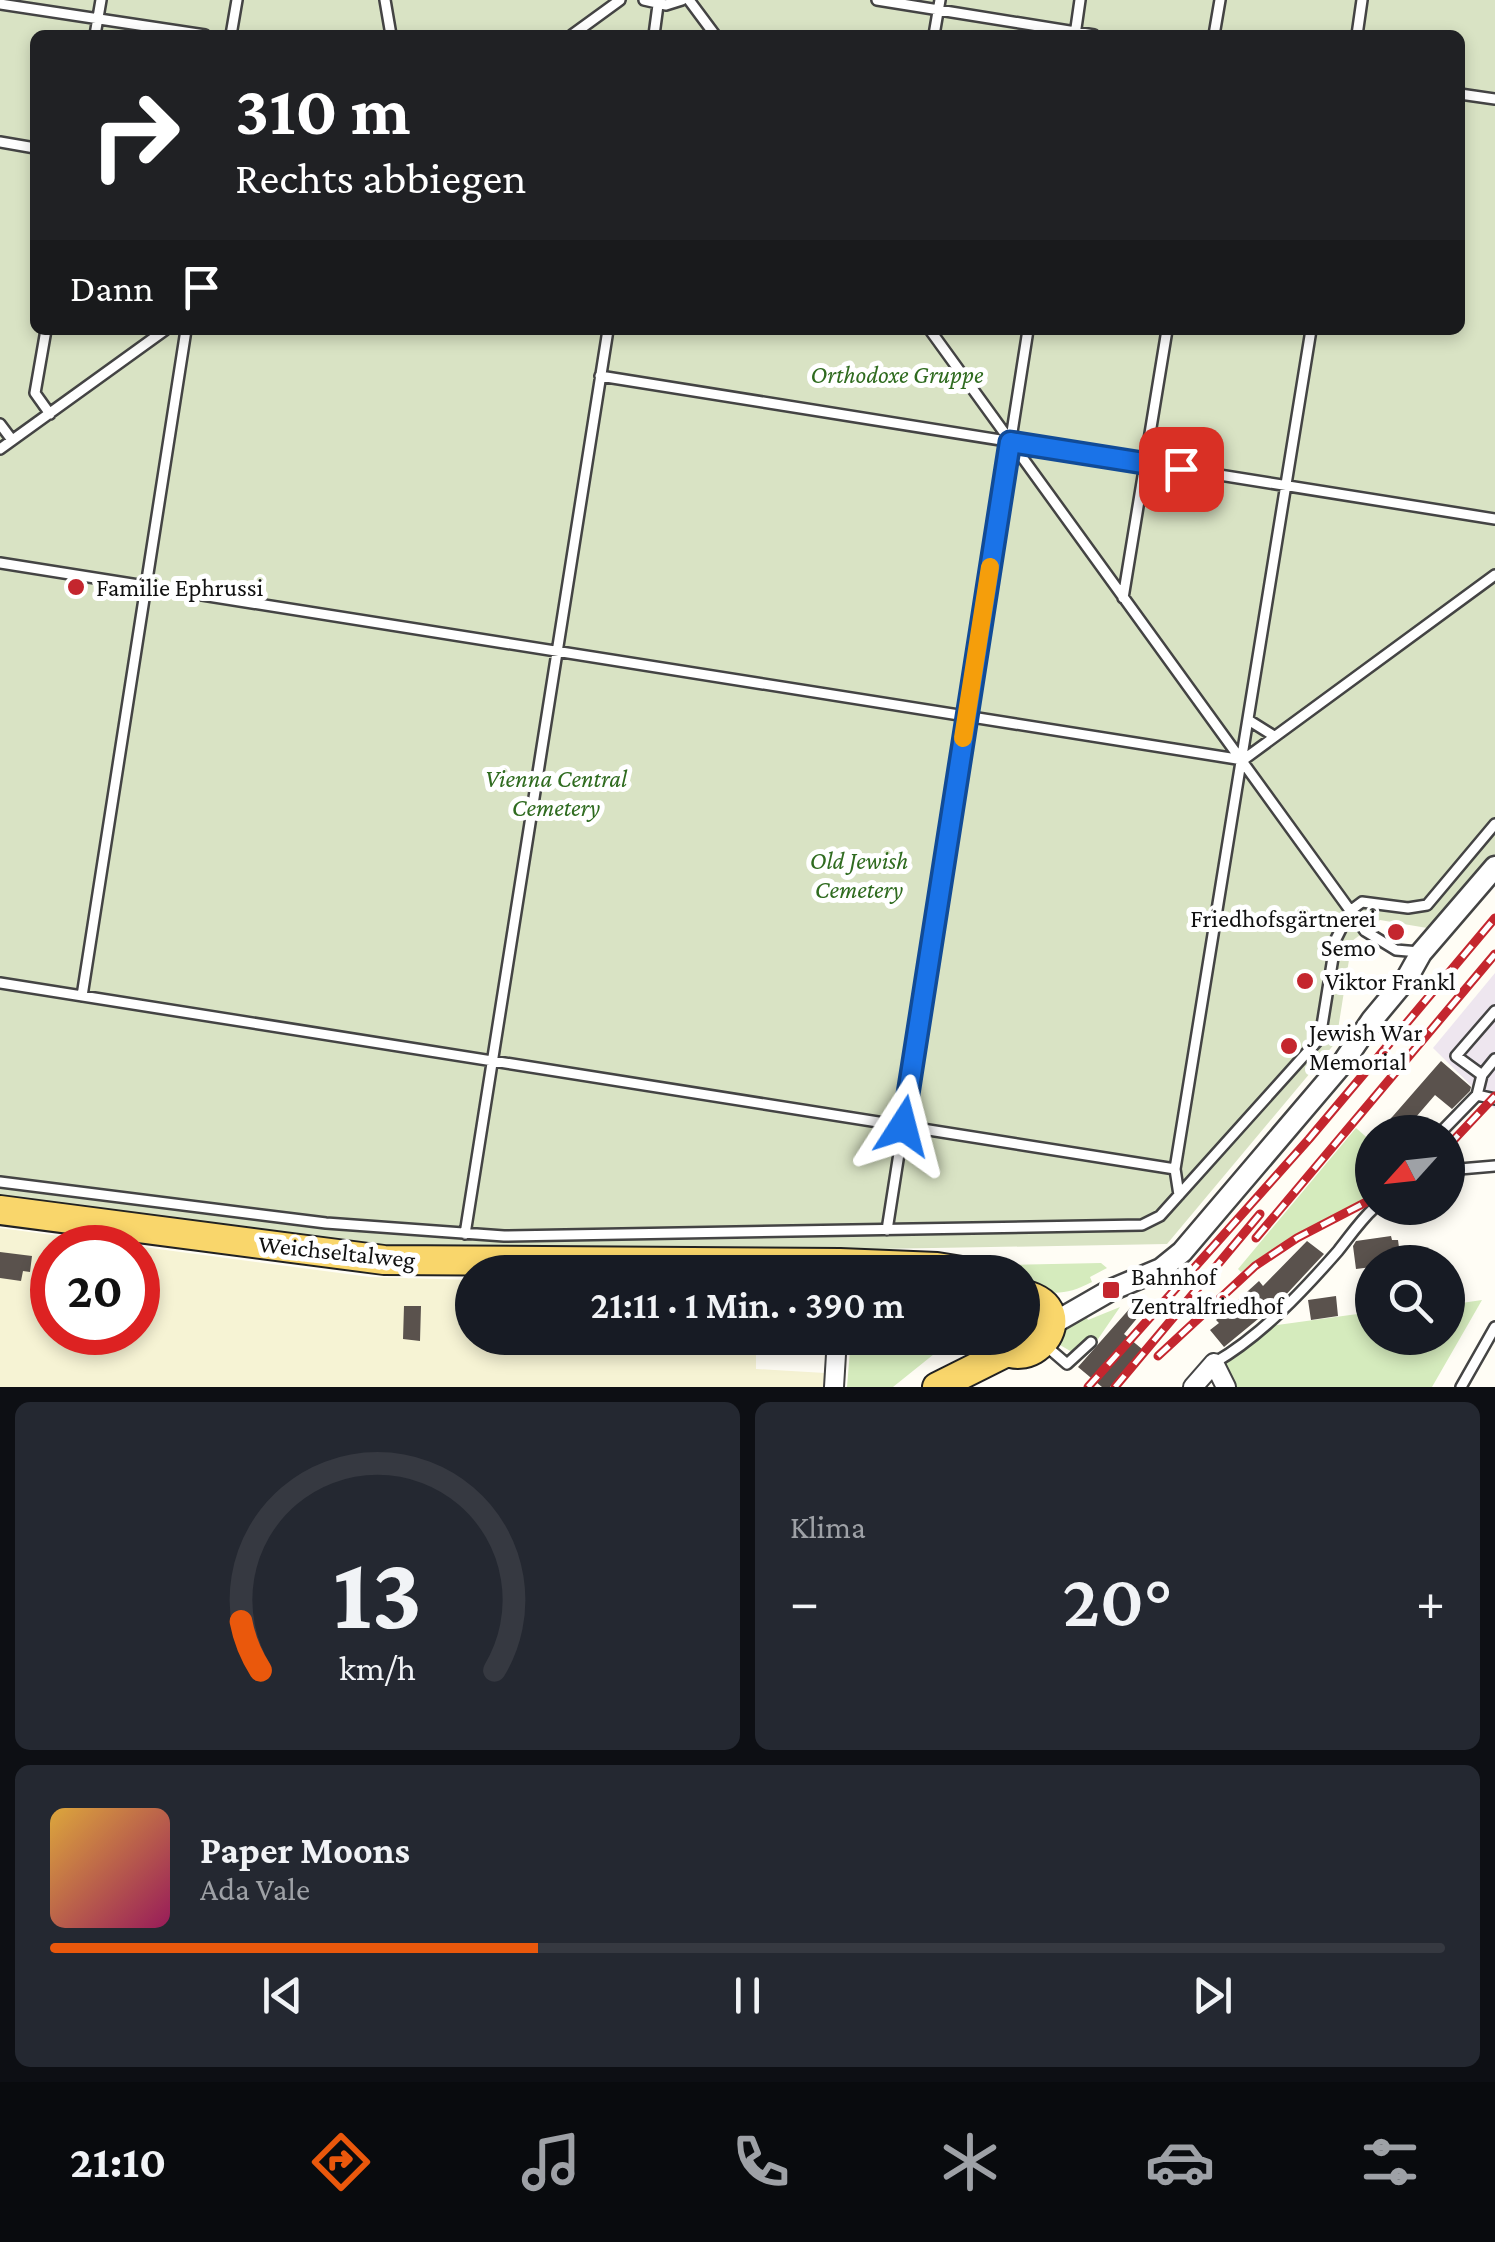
<!DOCTYPE html>
<html lang="de">
<head>
<meta charset="utf-8">
<style>
  :root { --surface:#171b24; --page:#242831; --text:#f1f3f6; --muted:#9ea1a6; --line:#363941; --accent:#ea580c }
  body { margin:0; font-family:"Crimson Pro",serif; background:var(--page); color:var(--text); height:100vh; display:flex; flex-direction:column; font-size:38px; white-space:nowrap }
  * { box-sizing:border-box; margin:0 }
  p { font-size:32px; color:var(--muted) }
  .icon { flex:none; width:55px; height:55px; fill:none; stroke:currentColor; stroke-width:2; stroke-linecap:round; stroke-linejoin:round }
  .map { position:relative; height:1387px; overflow:hidden }
  .sheet { display:flex; flex-direction:column; gap:15px; padding:15px; background:#0d0f14; flex:1 }
  .sheet>* { flex:none }
  .guide { position:absolute; left:30px; top:30px; width:1435px; height:305px; border-radius:15px; box-shadow:0 5px 15px #0003; background:#202124; color:#fff; overflow:hidden }
  .needle { width:65px; rotate:243deg }
  .controls { position:absolute; left:1355px; top:1115px; display:grid; gap:20px }
  .controls a { display:grid; place-items:center; width:110px; height:110px; border-radius:50%; background:var(--surface); box-shadow:0 5px 15px #0003; font-size:50px }
  .speed { position:absolute; left:30px; top:1225px; display:flex; gap:20px; font-size:50px; font-weight:700; text-align:center }
  .speed>* { display:grid; place-content:center; width:130px; height:130px; border-radius:50%; background:var(--surface); box-shadow:0 5px 15px #0003; line-height:1 }
  .speed .limit { border:15px solid #d22; background:#fff; color:#111 }
  .pin { position:absolute; display:grid; place-items:center; width:85px; height:85px; color:#fff; margin:-42px; border-radius:20px; box-shadow:0 5px 15px #0006 }
  .me { position:absolute; width:110px; margin:-55px; rotate:9deg; stroke-linejoin:round; filter:drop-shadow(0 0 8px #0008) }
  .turn { display:flex; align-items:center; gap:35px; height:210px; padding:0 40px; font-size:45px }
  .turn .icon { width:130px; height:130px; stroke-width:2.5 }
  .turn b { display:block; font-size:70px; line-height:85px }
  .then { display:flex; align-items:center; height:95px; padding:0 40px; background:#0003; gap:20px; font-size:38px }
  .big { font-size:75px; font-weight:600; line-height:1.1 }
  .sheet .widget { flex:1; display:flex; flex-direction:column; justify-content:center; gap:15px; min-width:0; padding:0 35px; border-radius:15px; background:var(--page) }
  .sheet .dial { align-items:center; gap:0 }
  .dial svg { height:260px; overflow:visible; fill:none; stroke:var(--line); stroke-width:7; stroke-linecap:round; text-anchor:middle }
  .dial text { fill:var(--text); stroke:none }
  .song { display:flex; align-items:center; gap:30px }
  .cover { width:120px; height:120px; border-radius:15px; background:linear-gradient(135deg,hsl(40 70% 55%),hsl(330 70% 35%)) }
  .played { height:10px; border-radius:5px; background:linear-gradient(90deg,var(--accent) 35%,var(--line) 35%) }
  .keys { display:flex; justify-content:space-around; direction:ltr }
  .heat { display:flex; justify-content:space-between; align-items:center; font-size:55px; direction:ltr }
  .sheet .tiles { flex:1; display:grid; gap:15px; grid-template-columns:1fr 1fr }
  .widget:last-child { grid-column:span 2 }
  .trip { position:absolute; left:455px; top:1255px; width:585px; height:100px; border-radius:50px; background:var(--surface); box-shadow:0 5px 15px #0003; font-weight:600; line-height:100px; text-align:center }
  .tab-bar { display:flex; height:160px; justify-content:space-around; align-items:center; background:#090b0e; color:var(--muted) }
  .tab-bar .icon { width:70px; height:70px }
  .tab-bar .selected { color:var(--accent) }
  .tab-bar b { font-size:45px; color:var(--text) }
  .map>svg:first-child { display:block }
  .industrial { fill:#eee6ef }
  .farmland { fill:#f6f3d4; fill-rule:evenodd }
  .green { fill:#d5ebbd }
  .cemetery { fill:#d9e3c4; fill-rule:evenodd }
  .building { fill:#5a524d }
  .lines { fill:none; stroke-linecap:round; stroke-linejoin:round }
  .service-casing { stroke:#444; stroke-width:14 }
  .minor-casing { stroke:#444; stroke-width:22 }
  .tertiary-casing { stroke:#444; stroke-width:25 }
  .primary-casing { stroke:#222; stroke-width:32 }
  .service { stroke:#fff; stroke-width:9 }
  .minor { stroke:#fff; stroke-width:18 }
  .tertiary { stroke:#fff; stroke-width:20 }
  .primary { stroke:#f9d66b; stroke-width:28 }
  .rail-casing { stroke:#c4262e; stroke-width:9 }
  .rail { stroke:#fff; stroke-width:5; stroke-dasharray:15; stroke-linecap:butt }
  .route-casing { stroke:#114b97; stroke-width:25 }
  .route { stroke:#1a73e8; stroke-width:18 }
  .slow { stroke:#f59e0b; stroke-width:18 }
  .poi-dot { fill:#c4262e; stroke:#fff; stroke-width:4 }
  .labels { text-anchor:middle; stroke-width:10; stroke-linejoin:round; paint-order:stroke }
  .park-label { font-size:25px; font-style:italic; fill:#2f6b1f; stroke:#fff }
  .poi-label { font-size:25px; fill:#111; stroke:#fff; text-anchor:start }
  .street-label { font-size:25px; fill:#111; stroke:#fff }
</style>
</head>
<body>
<div class="map">
<svg width="1495" height="1387" viewBox="0 0 1495 1387">
  <rect width="100%" height="100%" fill="#fffdf5"/>
  <path class="industrial" d="M1495,973V1109L1433,1048Z"/>
  <path class="farmland" d="M0,1228L370,1277L472,1280V1338H756V1369L825,1373L823,1387H0ZM52,1248H138V1273L146,1275L137,1334L52,1332Z"/>
  <path class="green" d="M1356,1128L1372,1142V1194L1280,1245L1241,1272L1238,1269Z
    M1101,1263L1107,1268L1090,1277L1092,1282C1065,1296 1050,1295 1023,1286L1022,1272H998L1008,1265Z
    M1482,1300L1432,1387H1226L1214,1363L1263,1327L1372,1312V1338H1448V1305Z
    M1120,1307L1096,1342L1089,1337L1078,1350L1072,1352L1060,1345C1062,1327 1069,1321 1086,1316L1088,1320Z
    M851,1338H954L893,1387H847Z"/>
  <path class="cemetery" d="M0,0H1495V854L1433,929L1380,920L1352,941L1336,1042L1167,1244L535,1255L452,1245L449,1252L290,1237L0,1199ZM35,35H1460V330H35Z"/>
  <path class="building" d="M1441,1061L1471,1087L1470,1091L1452,1109L1435,1095L1403,1132H1379Z
    M1391,1236L1392,1240H1398L1401,1262H1372V1267L1356,1269L1353,1246L1356,1241Z
    M1307,1241L1324,1254L1281,1300L1224,1347L1210,1330L1219,1323L1216,1320L1259,1281L1263,1286Z
    M0,1252L32,1256L30,1272L23,1271L21,1281L0,1278Z
    M1336,1296L1338,1316L1311,1320L1308,1300Z
    M1139,1298L1148,1305L1124,1334L1142,1349L1110,1387H1102L1078,1367Z
    M404,1306H421L420,1341L403,1339Z"/>
  <g class="lines">
    <defs>
      <path id="service" d="M385,0L391,35
        M644,0L666,5L682,0
        M689,0L715,35
        M877,0L1094,35
        M0,4L205,35
        M95,35L101,0
        M231,35L237,0
        M572,35L620,0
        M654,35L658,5
        M934,35L940,0
        M1075,35L1080,0
        M1214,35L1220,0
        M1357,35L1362,0
        M1460,94L1495,99
        M0,142L35,148
        M46,330L35,393L50,414
        M930,330L1365,931L1396,950L1419,952
        M600,376L1495,519
        M0,424L12,440
        M0,449L165,330
        M0,563L1243,760L1495,575
        M1123,598L1167,330
        M1250,721L1274,736
        M0,983L1175,1169
        M82,996L186,330
        M1482,1075L1495,1059
        M1477,1095L1495,1099
        M1441,1132L1477,1095L1482,1075L1456,1056L1495,1011
        M1448,1170L1495,1166
        M0,1182L326,1223L504,1236L1142,1225L1160,1216L1320,1038L1336,939L1350,911L1362,902L1408,908L1427,905L1495,824
        M1179,1195L1175,1169L1311,330
        M887,1230L1028,330
        M465,1234L608,330
        M1045,1345L1067,1364L1091,1342
        M1214,1363C1261,1336 1302,1292 1338,1251C1350,1236 1360,1221 1374,1208
        M1461,1387L1495,1327"/>
      <path id="minor" d="M834,1387L837,1338
        M1193,1387L1214,1363L1226,1387"/>
      <path id="tertiary" d="M1052,1324L1111,1290L1161,1269L1182,1252L1342,1064L1372,1020L1407,978L1421,953L1495,867"/>
      <path id="primary" d="M0,1210L384,1260L840,1263L937,1267L968,1272
        M992,1338C1025,1387 1089,1309 1022,1294
        M937,1387L1005,1353"/>
    </defs>
    <use href="#service" class="service-casing"/>
    <use href="#minor" class="minor-casing"/>
    <use href="#tertiary" class="tertiary-casing"/>
    <use href="#primary" class="primary-casing"/>
    <use href="#service" class="service"/>
    <use href="#minor" class="minor"/>
    <use href="#tertiary" class="tertiary"/>
    <use href="#primary" class="primary"/>
    <defs>
      <path id="rail" d="M1448,1146L1495,1096
        M1256,1238L1495,954
        M1158,1356L1255,1266L1297,1238L1372,1199
        M1088,1387L1309,1139L1495,918
        M1115,1387L1260,1214"/>
    </defs>
    <use href="#rail" class="rail-casing"/>
    <use href="#rail" class="rail"/>
  </g>
  <g class="lines">
    <defs>
      <path id="route" d="M903,1126L1010,442L1181,469"/>
    </defs>
    <use href="#route" class="route-casing"/>
    <use href="#route" class="route"/>
    <path class="slow" d="M963,738L990,567"/>
  </g>
  <g class="poi-dot">
    <circle cx="76" cy="587" r="10"/>
    <circle cx="1396" cy="932" r="10"/>
    <circle cx="1305" cy="981" r="10"/>
    <circle cx="1289" cy="1046" r="10"/>
    <rect x="1101" y="1280" width="20" height="20" rx="5"/>
  </g>
  <g class="labels">
    <g class="park-label">
      <text x="897" y="383">Orthodoxe Gruppe</text>
      <text x="556" y="787">Vienna Central<tspan x="556" dy="29">Cemetery</tspan></text>
      <text x="859" y="869">Old Jewish<tspan x="859" dy="29">Cemetery</tspan></text>
    </g>
    <g class="poi-label">
      <text x="96" y="596">Familie Ephrussi</text>
      <text x="1376" y="927" text-anchor="end">Friedhofsgärtnerei<tspan x="1376" dy="29">Semo</tspan></text>
      <text x="1325" y="990">Viktor Frankl</text>
      <text x="1309" y="1041">Jewish War<tspan x="1309" dy="29">Memorial</tspan></text>
      <text x="1131" y="1285">Bahnhof<tspan x="1131" dy="29">Zentralfriedhof</tspan></text>
    </g>
    <g class="street-label">
      <text transform="translate(337 1251) rotate(6)" y="9">Weichseltalweg</text>
    </g>
  </g>
</svg>
<div class="controls">
<a><svg class="needle" viewBox="-14 -14 28 28"><path d="M0-13l5 13h-10z" fill="#e53935"/><path d="M0 13l5-13h-10z" fill="#9ea1a6"/></svg></a>
<a><svg class="icon" aria-label="search" viewBox="0 0 24 24"><circle cx="10" cy="10" r="6"/><path d="M15 15l6 6"/></svg></a>
</div>
<div class="speed"><div class="limit">20</div></div>
<div class="pin" style="left:1181px;top:469px;background:#d93025"><svg class="icon" aria-label="arrive" viewBox="0 0 24 24"><path d="M6 21V4h12l-3 4 3 4H6"/></svg></div>
<svg class="me" style="left:903px;top:1126px" viewBox="-20 -20 40 40"><path d="M0-17L14 15 0 8-14 15z" fill="#1a73e8" stroke="#fff" stroke-width="4"/></svg>
<div class="trip">21:11 · 1 Min. · 390 m</div>
<div class="guide">
<div class="turn"><svg class="icon" aria-label="right" viewBox="0 0 24 24"><path d="M7 20v-9h11M14 6l5 5-5 5"/></svg><div><b>310 m</b>Rechts abbiegen</div></div>
<div class="then">Dann<svg class="icon" aria-label="arrive" viewBox="0 0 24 24"><path d="M6 21V4h12l-3 4 3 4H6"/></svg></div>
</div>
</div>
<section class="sheet">
<div class="tiles">
<div class="widget dial"><svg viewBox="0 0 100 80">
<path d="M14 69A42 42 0 1 1 86 69"/>
<path d="M14 69A42 42 0 0 1 8 54" stroke="#ea580c"/>
<text x="50" y="56" font-size="32" font-weight="700">13</text>
<text x="50" y="72" font-size="11">km/h</text>
</svg></div>
<div class="widget"><p>Klima</p>
<div class="heat"><a>−</a><b class="big">20°</b><a>+</a></div>
</div>
<div class="widget">
<div class="song"><i class="cover"></i><div><b>Paper Moons</b><p>Ada Vale</p></div></div>
<div class="played"></div>
<div class="keys"><svg class="icon" aria-label="previous" viewBox="0 0 24 24"><path d="M18 5L8 12l10 7zM5 5v14"/></svg><svg class="icon" aria-label="pause" viewBox="0 0 24 24"><path d="M8 5v14M16 5v14"/></svg><svg class="icon" aria-label="next" viewBox="0 0 24 24"><path d="M6 5l10 7-10 7zM19 5v14"/></svg></div>
</div>
</div>
</section>
<nav class="tab-bar">
<b>21:10</b>
<svg class="icon selected" aria-label="directions" viewBox="0 0 24 24"><path d="M12 3l9 9-9 9-9-9zM9 14v-3h6M13 9l2 2-2 2"/></svg>
<svg class="icon" aria-label="music" viewBox="0 0 24 24"><path d="M9 18V5l10-2v13"/><circle cx="6" cy="18" r="3"/><circle cx="16" cy="16" r="3"/></svg>
<svg class="icon" aria-label="phone" viewBox="0 0 24 24"><path d="M5 4h4l2 5-3 2q2 4 5 5l2-3 5 2v4C11 20 4 13 5 4z"/></svg>
<svg class="icon" aria-label="climate" viewBox="0 0 24 24"><path d="M12 3v18M4 7l16 10M4 17L20 7"/></svg>
<svg class="icon" aria-label="car" viewBox="0 0 24 24"><path d="M5 17H2v-5l4-1 3-4h7l3 4 3 1v5h-3M9 17h6M6 11h13"/><circle cx="7" cy="17" r="2"/><circle cx="17" cy="17" r="2"/></svg>
<svg class="icon" aria-label="filters" viewBox="0 0 24 24"><path d="M4 7h16M4 17h16"/><circle cx="9" cy="7" r="2"/><circle cx="15" cy="17" r="2"/></svg>
</nav>
</body>
</html>
